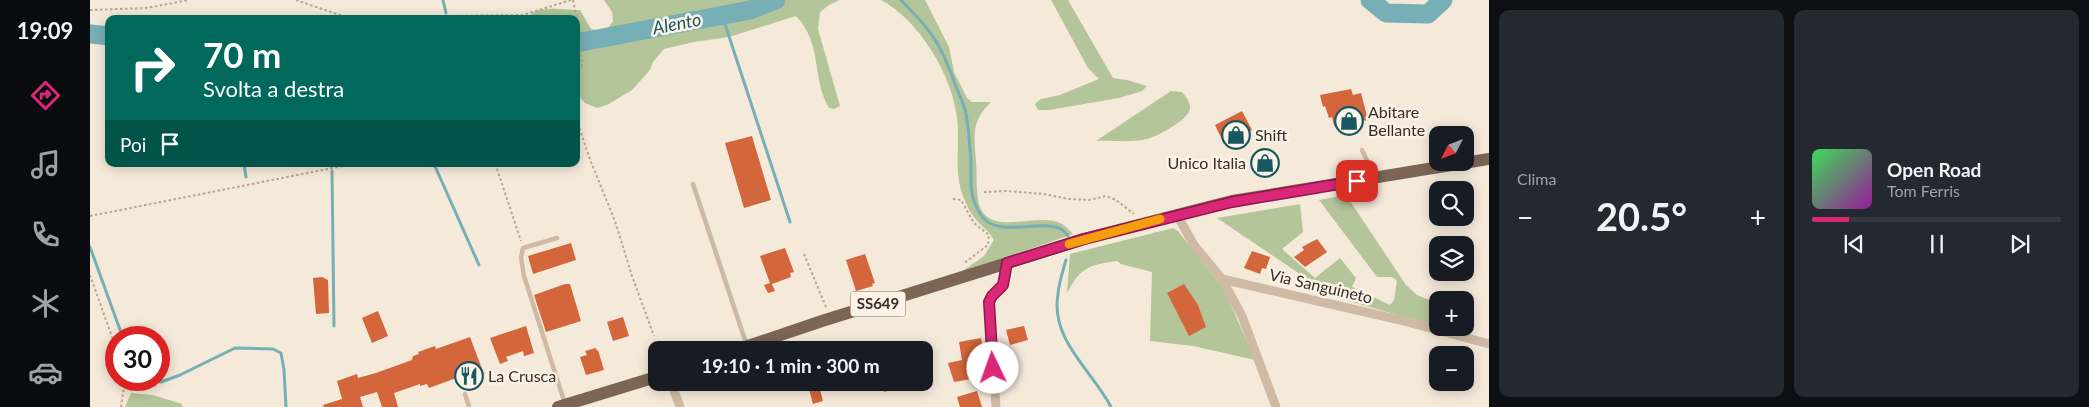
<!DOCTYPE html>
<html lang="it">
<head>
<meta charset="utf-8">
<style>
  :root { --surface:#171b24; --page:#242831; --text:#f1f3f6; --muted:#9ea1a6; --line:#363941; --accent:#db2777 }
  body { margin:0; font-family:Lato,sans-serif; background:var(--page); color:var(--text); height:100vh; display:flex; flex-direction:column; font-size:19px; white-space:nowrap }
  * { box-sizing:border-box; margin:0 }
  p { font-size:16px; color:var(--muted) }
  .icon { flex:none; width:28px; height:28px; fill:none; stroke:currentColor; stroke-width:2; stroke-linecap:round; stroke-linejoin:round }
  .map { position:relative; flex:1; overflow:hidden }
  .side { display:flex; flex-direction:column; gap:10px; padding:10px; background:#0d0f14; width:600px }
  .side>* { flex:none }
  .guide { position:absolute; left:15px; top:15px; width:475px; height:152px; border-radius:10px; box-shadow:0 2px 12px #0003; background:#00695c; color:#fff; overflow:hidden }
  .needle { width:32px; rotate:228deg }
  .buttons { position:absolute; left:1339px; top:126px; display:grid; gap:10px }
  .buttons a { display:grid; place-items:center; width:45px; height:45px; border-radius:10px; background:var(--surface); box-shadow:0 2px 12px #0003; font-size:25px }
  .speed { position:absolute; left:15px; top:326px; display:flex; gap:10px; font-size:25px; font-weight:700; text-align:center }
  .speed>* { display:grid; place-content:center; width:65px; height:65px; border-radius:50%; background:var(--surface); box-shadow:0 2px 12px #0003; line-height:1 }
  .speed .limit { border:8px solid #d22; background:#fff; color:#111 }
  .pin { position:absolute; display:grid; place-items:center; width:42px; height:42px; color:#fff; margin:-21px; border-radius:10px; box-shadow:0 2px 8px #0006 }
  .me { position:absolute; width:55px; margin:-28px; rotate:357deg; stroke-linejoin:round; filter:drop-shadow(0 0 4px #0008) }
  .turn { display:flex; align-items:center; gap:18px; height:105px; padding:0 15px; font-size:22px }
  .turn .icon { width:65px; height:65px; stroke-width:2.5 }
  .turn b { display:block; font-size:35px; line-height:42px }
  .then { display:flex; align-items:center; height:48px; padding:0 15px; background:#0003; gap:10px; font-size:19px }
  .big { font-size:38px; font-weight:700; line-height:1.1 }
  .side .card { flex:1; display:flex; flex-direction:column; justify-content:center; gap:8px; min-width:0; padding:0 18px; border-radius:10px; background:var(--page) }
  .song { display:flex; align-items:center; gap:15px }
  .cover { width:60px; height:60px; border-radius:8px; background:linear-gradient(135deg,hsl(130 70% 55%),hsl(300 70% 35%)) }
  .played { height:5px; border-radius:2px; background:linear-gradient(90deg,var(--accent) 15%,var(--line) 15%) }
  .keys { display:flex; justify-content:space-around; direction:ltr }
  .heat { display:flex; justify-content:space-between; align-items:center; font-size:28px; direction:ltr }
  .side .tiles { flex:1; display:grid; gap:10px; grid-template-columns:repeat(2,1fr) }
  .trip { position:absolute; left:558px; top:341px; width:285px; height:50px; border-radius:10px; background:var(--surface); box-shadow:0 2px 12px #0003; font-weight:700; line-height:50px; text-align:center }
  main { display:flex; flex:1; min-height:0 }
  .menu { display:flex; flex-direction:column; width:90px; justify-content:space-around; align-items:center; background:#090b0e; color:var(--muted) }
  .menu .icon { width:35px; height:35px }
  .menu .current { color:var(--accent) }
  .menu b { font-size:22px; color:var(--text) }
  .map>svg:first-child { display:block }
  .green { fill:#b4c599 }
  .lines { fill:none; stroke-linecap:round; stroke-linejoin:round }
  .stream { stroke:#76afb5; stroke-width:3 }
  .river { stroke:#76afb5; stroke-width:19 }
  .building { fill:#d3663a }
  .path { stroke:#baa38f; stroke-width:2; stroke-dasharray:2.5 2.5; stroke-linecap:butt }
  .service { stroke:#cebaa5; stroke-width:4.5 }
  .minor { stroke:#cebaa5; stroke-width:9 }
  .primary { stroke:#7d6556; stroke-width:12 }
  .route-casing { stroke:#8e194d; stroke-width:12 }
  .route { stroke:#db2777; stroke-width:9 }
  .slow { stroke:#f59e0b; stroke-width:9 }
  .labels { text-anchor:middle; stroke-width:5; stroke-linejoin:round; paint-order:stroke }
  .shield { fill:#fbf3e7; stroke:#736861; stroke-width:1 }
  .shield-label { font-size:15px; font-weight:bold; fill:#392d27 }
  .poi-label { font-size:16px; fill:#392d27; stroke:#fbf3e7; text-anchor:start }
  .street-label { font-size:16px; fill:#392d27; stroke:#fbf3e7 }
  .water-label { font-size:18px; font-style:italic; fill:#18575f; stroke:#fbf3e7 }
</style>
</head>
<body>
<main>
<nav class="menu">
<b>19:09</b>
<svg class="icon current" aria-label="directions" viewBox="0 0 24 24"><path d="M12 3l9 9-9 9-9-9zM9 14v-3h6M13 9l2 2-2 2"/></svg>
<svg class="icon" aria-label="music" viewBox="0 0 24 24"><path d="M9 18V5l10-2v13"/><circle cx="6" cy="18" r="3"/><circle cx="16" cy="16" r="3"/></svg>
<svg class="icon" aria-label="phone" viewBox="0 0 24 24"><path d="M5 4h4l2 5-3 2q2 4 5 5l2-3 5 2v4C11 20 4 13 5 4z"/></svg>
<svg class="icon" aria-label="climate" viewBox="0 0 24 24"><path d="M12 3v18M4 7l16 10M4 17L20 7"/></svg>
<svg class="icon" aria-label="car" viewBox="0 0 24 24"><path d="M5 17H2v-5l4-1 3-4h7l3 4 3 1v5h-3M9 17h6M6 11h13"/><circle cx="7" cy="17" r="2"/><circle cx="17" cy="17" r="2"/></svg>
</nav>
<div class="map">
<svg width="1399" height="407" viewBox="0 0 1399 407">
  <rect width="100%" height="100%" fill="#f5e9da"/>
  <path class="green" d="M514,0H750L739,5L730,12L728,29L750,106L744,109L739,108C721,77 733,44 706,16L639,37L604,42L574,49L563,62L560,70L542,90L517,105L507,108L495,103L486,93V19H437C446,3 475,11 490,10L501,29C510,31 518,31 523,21L522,12Z
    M791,0H835L859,47L864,72L877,98L882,102H901C881,122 884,134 886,161C887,174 886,187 888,200C896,241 947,210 972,224C976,226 980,231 983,234L867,275L894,256L904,240C899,231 890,225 884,217C878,209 872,196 870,186C865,164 870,140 867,118C862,75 829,20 791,0Z
    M961,0H978L1023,78L1037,80L1057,86L1052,91L1029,98L959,110H948L945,104L951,99L970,95L1009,79L998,68Z
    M1081,91L1092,92C1096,97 1101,103 1100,109C1099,119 1067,137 1057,139C1041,143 1022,140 1006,141Z
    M1256,195L1316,285L1327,295L1347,303V326L1244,297L1127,218L1210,204L1213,232L1192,249L1225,278L1250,258L1266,278L1262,287L1300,305L1304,300L1307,281L1302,277H1287L1229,200Z
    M1083,228L1088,231L1134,289L1165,360L1103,346L1060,341L1062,272L1031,264L1027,261C999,265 991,267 977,293L980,254Z
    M41,393L63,395L92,404V407H35Z"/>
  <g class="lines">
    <path class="stream" d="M353,0L356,13
      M811,0C821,11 833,22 841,34C853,50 860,71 867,89C870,97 875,106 876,114C879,130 880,148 881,164C881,184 879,197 891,215C909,243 964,211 978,236
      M632,15L700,222
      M154,164L156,177
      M241,164V166
      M344,164L389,265
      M242,171L244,326
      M0,247L33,338
      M976,260C973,271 969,282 968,294C960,340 1002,370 1021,407
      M62,380L71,382L90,375L145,348L183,349L191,353L194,370L196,407"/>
    <path class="river" d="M1280,0L1296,13L1338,14L1353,0
      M0,34L19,36
      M486,43L660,10L686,0"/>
  </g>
  <path class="building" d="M1261,89L1263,95L1271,93L1278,120L1244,126L1242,117L1239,118L1235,106L1233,107L1230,95Z
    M1152,111L1162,130L1134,144L1125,125Z
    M662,136L681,200L654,208L635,143Z
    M1227,239L1237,252L1215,267L1204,257L1214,250L1212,247Z
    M481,243L486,260L443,274L438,256Z
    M695,248L704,272L700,273L701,277L682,284L685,291L678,293L674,285L680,283L670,256Z
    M1162,251L1180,257L1176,269L1172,268L1170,274L1154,268Z
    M775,254L785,283L782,284L783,286L766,291L756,260Z
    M232,277L238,280L239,313L226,314L223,278Z
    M475,284H480L491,321L456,332L444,295Z
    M1094,284L1108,305L1116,327L1099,336L1077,293Z
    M288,311L298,336L282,343L272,318Z
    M533,317L539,336L523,341L517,322Z
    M436,326L444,353L434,356L433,351L416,357L418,361L410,364L400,338Z
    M934,326L938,340L920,345L916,330Z
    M380,337L394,374L371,382L369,377L339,388L337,384L330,386V384L304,393L308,407H292L287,392L270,397L273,407H234L233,405L252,399L247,381L267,374L268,378L286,373L322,360L323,356L329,354L328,352L345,346L346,349Z
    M891,338L898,376L864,382L858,363L872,360L869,342Z
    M506,348L507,351L508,350L514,370L496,375L490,357L497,355L495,351Z
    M717,382H728L733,401L723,404Z
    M791,382H820V385L794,392Z
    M887,391L892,407H870L867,397Z"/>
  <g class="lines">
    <path class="path" d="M206,0L261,19
      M483,0L489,29L492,67L486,69
      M0,10L56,8L99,0
      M341,19L355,16L433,15L481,0
      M486,119L501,162L525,221L542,276L564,336
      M408,164L407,169L431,241
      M894,192L916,191L954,194L979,199L999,200L1016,196L1026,200L1044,214
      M863,199L871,200L884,223L899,235L898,245L873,264
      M0,216L263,164
      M714,254L736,307
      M0,275L26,348
      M31,407L35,380"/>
    <path class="service" d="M1272,150L1285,177
      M603,184L657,346
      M467,238L433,248L431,257L434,276L475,404
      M375,394L379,407"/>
    <path class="minor" d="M1087,215L1104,245L1132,279L1152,316L1186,407
      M1132,279L1310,320L1399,344
      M581,382L590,407
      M906,407L899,302L902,297L913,285L917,263"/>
    <path class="primary" d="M646,350L732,321L994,239L1087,215L1142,201L1399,159
      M468,407L566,377"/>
  </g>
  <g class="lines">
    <defs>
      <path id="route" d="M903,368L899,302L902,296L913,285L917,263L994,239L1142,202L1267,181"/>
    </defs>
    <use href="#route" class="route-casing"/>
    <use href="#route" class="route"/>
    <path class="slow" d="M979,244L1070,219"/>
  </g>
  <defs>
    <symbol id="shop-ring" viewBox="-11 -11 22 22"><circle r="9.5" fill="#fbf3e7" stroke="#18575f" stroke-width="1.5"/><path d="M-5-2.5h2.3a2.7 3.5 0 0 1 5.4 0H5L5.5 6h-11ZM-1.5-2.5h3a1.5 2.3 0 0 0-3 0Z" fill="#18575f"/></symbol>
    <symbol id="restaurant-ring" viewBox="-11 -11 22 22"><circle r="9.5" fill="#fbf3e7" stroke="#18575f" stroke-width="1.5"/><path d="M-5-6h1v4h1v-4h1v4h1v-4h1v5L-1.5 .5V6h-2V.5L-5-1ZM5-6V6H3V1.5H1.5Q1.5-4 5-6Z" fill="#18575f"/></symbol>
  </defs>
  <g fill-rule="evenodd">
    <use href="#shop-ring" x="1243" y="105" width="32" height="32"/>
    <use href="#shop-ring" x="1130" y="119" width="32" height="32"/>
    <use href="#shop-ring" x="1159" y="147" width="32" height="32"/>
    <use href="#restaurant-ring" x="363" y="360" width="32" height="32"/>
  </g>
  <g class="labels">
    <rect class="shield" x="760.5" y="291.5" width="55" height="25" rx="4"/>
    <g class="shield-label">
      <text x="788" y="309">SS649</text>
    </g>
    <g class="poi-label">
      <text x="1278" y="118">Abitare<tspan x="1278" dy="18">Bellante</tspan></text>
      <text x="1165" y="141">Shift</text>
      <text x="1156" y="169" text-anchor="end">Unico Italia</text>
      <text x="398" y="382">La Crusca</text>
    </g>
    <g class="street-label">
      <text transform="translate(1231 286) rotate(13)" y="6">Via Sanguineto</text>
    </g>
    <g class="water-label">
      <text transform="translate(587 24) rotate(-11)" y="6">Alento</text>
    </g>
  </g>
</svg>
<div class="buttons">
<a><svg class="needle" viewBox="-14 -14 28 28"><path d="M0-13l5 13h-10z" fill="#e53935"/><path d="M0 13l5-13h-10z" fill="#9ea1a6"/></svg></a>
<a><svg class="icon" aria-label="search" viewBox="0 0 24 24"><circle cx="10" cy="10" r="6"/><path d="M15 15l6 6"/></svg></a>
<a><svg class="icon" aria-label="layers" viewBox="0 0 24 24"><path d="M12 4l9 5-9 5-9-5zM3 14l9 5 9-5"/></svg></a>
<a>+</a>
<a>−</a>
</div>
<div class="speed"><div class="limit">30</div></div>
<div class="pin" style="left:1267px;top:181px;background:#d93025"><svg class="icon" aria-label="arrive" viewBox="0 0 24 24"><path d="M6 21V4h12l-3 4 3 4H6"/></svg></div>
<svg class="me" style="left:903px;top:368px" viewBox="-20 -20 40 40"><circle r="19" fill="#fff"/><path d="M0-13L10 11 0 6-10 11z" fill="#db2777"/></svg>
<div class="trip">19:10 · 1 min · 300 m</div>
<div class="guide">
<div class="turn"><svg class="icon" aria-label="right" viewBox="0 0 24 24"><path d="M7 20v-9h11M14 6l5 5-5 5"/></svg><div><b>70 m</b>Svolta a destra</div></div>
<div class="then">Poi<svg class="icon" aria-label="arrive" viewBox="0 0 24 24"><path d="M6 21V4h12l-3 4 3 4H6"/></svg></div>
</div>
</div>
<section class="side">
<div class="tiles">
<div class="card"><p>Clima</p>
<div class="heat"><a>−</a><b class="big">20.5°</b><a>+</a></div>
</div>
<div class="card">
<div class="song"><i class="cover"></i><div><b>Open Road</b><p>Tom Ferris</p></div></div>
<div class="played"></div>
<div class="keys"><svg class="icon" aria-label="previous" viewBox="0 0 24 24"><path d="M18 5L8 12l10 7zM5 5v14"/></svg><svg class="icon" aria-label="pause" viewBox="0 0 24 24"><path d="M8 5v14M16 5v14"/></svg><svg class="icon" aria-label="next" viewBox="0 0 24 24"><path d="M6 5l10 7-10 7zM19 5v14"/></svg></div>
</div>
</div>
</section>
</main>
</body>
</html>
